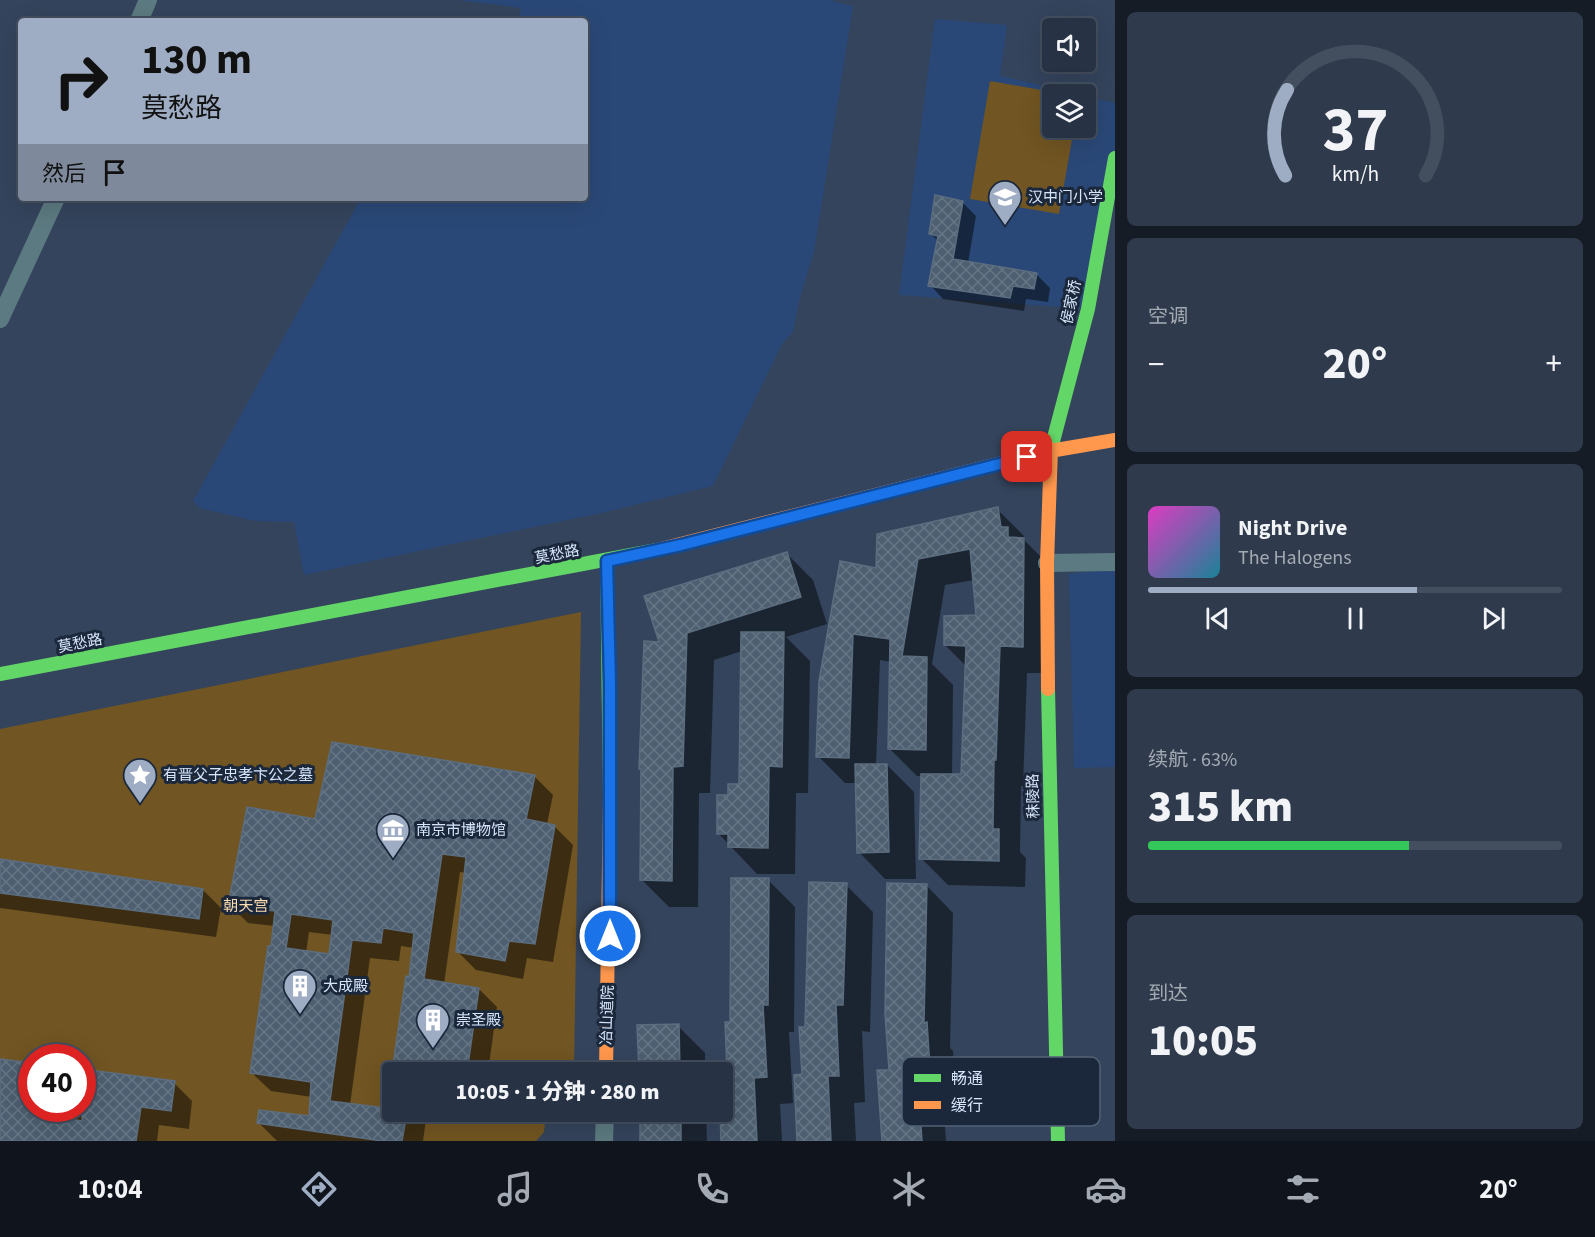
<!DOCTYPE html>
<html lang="zh">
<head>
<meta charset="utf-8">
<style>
  :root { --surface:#273345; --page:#2f3b4c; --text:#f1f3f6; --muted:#a4aab3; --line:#434e5e; --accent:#9eadc3 }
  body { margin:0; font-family:"Source Sans 3","Noto Sans SC",sans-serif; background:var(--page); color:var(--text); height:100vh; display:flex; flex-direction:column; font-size:22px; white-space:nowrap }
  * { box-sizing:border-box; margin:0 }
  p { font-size:20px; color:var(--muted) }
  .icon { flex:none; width:33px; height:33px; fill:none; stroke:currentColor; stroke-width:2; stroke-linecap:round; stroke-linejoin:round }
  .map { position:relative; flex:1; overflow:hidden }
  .panel { display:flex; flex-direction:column; gap:12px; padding:12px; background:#151c26; width:480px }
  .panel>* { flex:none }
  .hud { position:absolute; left:18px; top:18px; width:570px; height:183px; border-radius:6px; box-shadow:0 6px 24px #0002,0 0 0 2px var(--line); background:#9eadc3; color:#111; overflow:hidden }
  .fabs { position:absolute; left:1042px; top:18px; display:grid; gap:12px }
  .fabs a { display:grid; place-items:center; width:54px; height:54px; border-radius:6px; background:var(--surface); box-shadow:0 6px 24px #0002,0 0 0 2px var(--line); font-size:30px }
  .speed { position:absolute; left:18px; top:1044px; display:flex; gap:12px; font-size:30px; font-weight:700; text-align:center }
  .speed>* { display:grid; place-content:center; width:78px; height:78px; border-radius:50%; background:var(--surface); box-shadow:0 6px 24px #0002,0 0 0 2px var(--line); line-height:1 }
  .speed .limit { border:9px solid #d22; background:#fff; color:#111 }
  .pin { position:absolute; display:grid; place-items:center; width:51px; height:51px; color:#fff; margin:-26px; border-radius:12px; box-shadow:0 3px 9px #0006 }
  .me { position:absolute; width:66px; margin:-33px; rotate:0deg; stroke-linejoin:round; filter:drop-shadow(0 0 4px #0008) }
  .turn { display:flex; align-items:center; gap:21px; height:126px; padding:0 24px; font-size:27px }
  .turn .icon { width:78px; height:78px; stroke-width:2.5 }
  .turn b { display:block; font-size:42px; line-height:51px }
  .then { display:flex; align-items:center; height:57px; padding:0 24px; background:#0003; gap:12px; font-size:22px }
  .big { font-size:45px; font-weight:800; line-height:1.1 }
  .panel .widget { flex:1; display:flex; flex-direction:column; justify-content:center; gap:9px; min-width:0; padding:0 21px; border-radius:9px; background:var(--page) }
  .panel .dial { align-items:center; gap:0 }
  .dial svg { height:156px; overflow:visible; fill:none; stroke:var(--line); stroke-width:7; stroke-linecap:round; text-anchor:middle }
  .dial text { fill:var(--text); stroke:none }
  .song { display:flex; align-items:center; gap:18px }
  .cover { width:72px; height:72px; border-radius:9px; background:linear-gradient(135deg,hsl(310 70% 55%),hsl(190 70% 35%)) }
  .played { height:6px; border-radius:3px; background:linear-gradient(90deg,var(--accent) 65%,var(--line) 65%) }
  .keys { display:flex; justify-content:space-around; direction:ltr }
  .heat { display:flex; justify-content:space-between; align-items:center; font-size:33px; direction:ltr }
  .charge { height:9px; border-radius:4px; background:linear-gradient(90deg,#34c759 63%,var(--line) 0) }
  .trip { position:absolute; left:382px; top:1062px; width:351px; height:60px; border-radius:6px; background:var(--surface); box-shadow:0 6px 24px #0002,0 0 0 2px var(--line); font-weight:800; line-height:60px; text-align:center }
  .tabs { display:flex; height:96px; justify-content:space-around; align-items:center; background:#10141c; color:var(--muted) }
  .tabs .icon { width:42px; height:42px }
  .tabs .current { color:var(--accent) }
  .tabs b { font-size:27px; color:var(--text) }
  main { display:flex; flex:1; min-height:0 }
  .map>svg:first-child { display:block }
  .built { fill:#2a4877 }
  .green { fill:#715522; fill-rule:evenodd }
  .shadow { fill:#0007; fill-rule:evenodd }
  .building { fill:url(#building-cross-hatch); stroke:#5b6d7f; stroke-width:1.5; fill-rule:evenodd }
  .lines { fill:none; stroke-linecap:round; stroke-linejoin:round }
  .street { stroke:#5c7a81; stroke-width:18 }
  .fast { stroke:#63d668; stroke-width:14 }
  .slow { stroke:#ff974d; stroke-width:14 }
  .route-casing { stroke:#114b97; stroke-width:15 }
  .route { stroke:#1a73e8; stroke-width:10 }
  .labels { text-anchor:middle; stroke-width:6; stroke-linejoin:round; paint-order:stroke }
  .poi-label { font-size:15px; fill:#d7e5fb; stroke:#1b283c; text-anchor:start }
  .street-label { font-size:15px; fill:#d7e5fb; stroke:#1b283c }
  .park-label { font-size:15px; fill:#fadcae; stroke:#1b283c }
  .key { fill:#1b283c; stroke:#536175; stroke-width:1.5 }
  .key-label { font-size:16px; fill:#d7e5fb }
</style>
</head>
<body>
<main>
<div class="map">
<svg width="1115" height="1141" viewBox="0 0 1115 1141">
  <defs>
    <pattern id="building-cross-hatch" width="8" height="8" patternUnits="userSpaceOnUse" patternTransform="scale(1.5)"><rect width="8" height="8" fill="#4d5f70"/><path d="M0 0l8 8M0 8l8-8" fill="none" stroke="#667685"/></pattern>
  </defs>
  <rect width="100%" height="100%" fill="#34445c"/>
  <path class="built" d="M458,0H829L853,6L814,252L799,301L793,332L782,344L713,486L606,512L304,575L294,522L256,521L199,508L193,501L361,198H585V21H518L521,8Z
    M935,19L1007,25L1000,76L1080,94H1053V128H1086V96L1115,103V158L1088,309L899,295Z
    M1115,568V767L1074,768L1069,574Z"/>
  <path class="green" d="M990,81L1064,94H1053V128H1074L1059,214L970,199Z
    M581,612L574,1072H393V1112H546L544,1132L536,1141H0V729ZM32,1058H82V1108H32Z"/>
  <path class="shadow" d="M962,202L976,216L968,263L1036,274L1050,288L1048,302L1026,299L1024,311L943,299L930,285L938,241L931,234Z
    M997,509L1024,536L1025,541L1050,566V673H1027L1023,786H1021L1020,852L1026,858L1025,887L948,885L921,858L922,776H917L890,749L891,662L880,660L876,765H887L914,792L916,879H885L859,852L857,783H845L818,756L820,681L878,570ZM974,580L977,616L945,645L966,666L962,776H952L953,685L932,664L945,585Z
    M786,553L813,580L827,624L786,637L810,661L808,793H796L795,874H757L719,834L741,786L742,651L714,660L710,793H699L698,907H669L642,880L661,644Z
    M333,743L535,777L553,795L547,824L554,826L573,845L553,962L527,958L523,979L476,970L458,952L466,873L460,872L444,984L479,989L497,1007L488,1072H393L407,978L410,979L414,948L401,946L399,961L370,958L350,1105L388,1110L393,1075V1112H427L423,1141H277L259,1123L310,1117L312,1097L271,1091L252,1073L275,926L248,923L229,904L316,821ZM309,932L333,935L330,956L306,953Z
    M0,860L203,890L221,908L216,937L0,908Z
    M768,880L795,907L794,1032H789L793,1103L780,1104L782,1141H723L721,1112H723V1072H719H729L731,1023Z
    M846,885L873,912L870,1032L862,1031L865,1102L854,1103L856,1141H799L807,1028Z
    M927,886L953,913L950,1048L953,1051L956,1096L943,1097L946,1141H883L890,1071Z
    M639,1026H678L705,1053V1072H640Z
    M0,1060L32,1108H82L174,1083L192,1101L189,1129L159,1125L157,1141H0Z
    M641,1112H706L707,1141H642Z"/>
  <path class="building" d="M935,195L963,201L953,259L1037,273L1034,289L1013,286L1010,298L928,286L938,236L929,234Z
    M998,507L1001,527H1008V537L1024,538L1023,647L1000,646L996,760H994L993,829H999V861L919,859L921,774H961L966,646L944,645V616L976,615L970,549L918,559L902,656L927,657L926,750L888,749L890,639L853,634L849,758L816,757L819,681L840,561L876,568L877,534Z
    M787,552L801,597L687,633L683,766L673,767L672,881L640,880L641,769H639L644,641L659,642L644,596Z
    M741,632H784L782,767L769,766L768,848L728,847V834H717V795H728V784H739Z
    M332,742L535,775L526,819L555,825L535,944L509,941L505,961L456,952L466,857L442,854L424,979L479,988L467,1072H392L406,976L409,977L414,933L383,928L381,943L352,940L330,1101L393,1109V1112H407L402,1141H382L257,1123L259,1110L309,1116L311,1082L250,1073L268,946H271L275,911L228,905L247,807L315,819ZM291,914L333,920L329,954L286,948Z
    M855,764H887L889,852L857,853Z
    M0,859L203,889L199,919L0,893Z
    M731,878H769L768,1005H763L767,1077L754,1078L757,1141H721L720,1112H723V1071H727L725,1022H730Z
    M809,882L847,883L843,1005H836L839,1076H828L831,1141H797L794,1075L802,1074L799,1027H805Z
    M887,883L927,884L924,1023L927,1022L930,1069L917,1070L922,1141H882L877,1070H889L885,1014Z
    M679,1024L680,1072H639L637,1025Z
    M0,1059L32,1063V1113L82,1121V1069L175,1081L171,1111L141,1107L136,1141H0Z
    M640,1112H681V1141H640Z"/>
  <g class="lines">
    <path class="street" d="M139,21L148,0
      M0,319L56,198
      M1047,563L1115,562
      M604,1141L605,1112"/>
    <path class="fast" d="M1051,449L1088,309L1115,158
      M607,561L610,796
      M0,674L657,550
      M1048,689L1058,1141"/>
    <path class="slow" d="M657,550L1050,451L1115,440
      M1048,689L1047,563L1051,449
      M606,1072L610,796"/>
  </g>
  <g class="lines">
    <defs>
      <path id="route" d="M610,936V683L607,561L681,545L1027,457"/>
    </defs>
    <use href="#route" class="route-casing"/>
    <use href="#route" class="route"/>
  </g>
  <defs>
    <symbol id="school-pin" viewBox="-11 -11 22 30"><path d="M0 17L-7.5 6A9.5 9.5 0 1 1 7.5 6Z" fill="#9eadc3" stroke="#1b283c"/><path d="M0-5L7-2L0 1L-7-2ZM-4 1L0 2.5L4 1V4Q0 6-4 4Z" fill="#fff"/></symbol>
    <symbol id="sight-pin" viewBox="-11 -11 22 30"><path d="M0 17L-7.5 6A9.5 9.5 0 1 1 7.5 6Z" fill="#9eadc3" stroke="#1b283c"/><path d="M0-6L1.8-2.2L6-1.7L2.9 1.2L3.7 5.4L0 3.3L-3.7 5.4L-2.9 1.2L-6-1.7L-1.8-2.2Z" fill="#fff"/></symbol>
    <symbol id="museum-pin" viewBox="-11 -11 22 30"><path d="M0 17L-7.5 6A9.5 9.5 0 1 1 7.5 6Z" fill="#9eadc3" stroke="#1b283c"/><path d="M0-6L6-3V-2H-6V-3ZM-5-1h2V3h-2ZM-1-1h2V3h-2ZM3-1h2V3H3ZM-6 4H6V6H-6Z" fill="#fff"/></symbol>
    <symbol id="building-pin" viewBox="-11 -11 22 30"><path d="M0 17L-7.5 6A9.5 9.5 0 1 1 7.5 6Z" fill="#9eadc3" stroke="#1b283c"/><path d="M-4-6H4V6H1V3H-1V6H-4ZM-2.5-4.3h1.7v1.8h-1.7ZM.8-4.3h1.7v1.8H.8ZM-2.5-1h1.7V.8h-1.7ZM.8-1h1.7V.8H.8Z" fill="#fff"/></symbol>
  </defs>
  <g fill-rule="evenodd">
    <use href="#school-pin" x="986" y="178" width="38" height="52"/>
    <use href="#sight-pin" x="121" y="756" width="38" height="52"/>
    <use href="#museum-pin" x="374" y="811" width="38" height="52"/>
    <use href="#building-pin" x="281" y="967" width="38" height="52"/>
    <use href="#building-pin" x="414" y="1001" width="38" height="52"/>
  </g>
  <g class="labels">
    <g class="poi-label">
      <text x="1028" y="202">汉中门小学</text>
      <text x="163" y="780">有晋父子忠孝卞公之墓</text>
      <text x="416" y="835">南京市博物馆</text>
      <text x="323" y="991">大成殿</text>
      <text x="456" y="1025">崇圣殿</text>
    </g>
    <g class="street-label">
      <text transform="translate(1071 302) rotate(-78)" y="5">侯家桥</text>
      <text transform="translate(557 554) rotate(-11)" y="5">莫愁路</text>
      <text transform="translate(80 643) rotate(-11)" y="5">莫愁路</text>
      <text transform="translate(1033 796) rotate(-91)" y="5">秣陵路</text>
      <text transform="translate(607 1015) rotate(-88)" y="5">冶山道院</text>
    </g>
    <g class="park-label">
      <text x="246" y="911">朝天宫</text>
    </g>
  </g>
  <rect x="902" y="1057" width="198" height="69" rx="9" class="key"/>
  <rect x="914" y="1074" width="27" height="8" fill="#63d668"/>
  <rect x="914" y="1101" width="27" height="8" fill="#ff974d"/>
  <g class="key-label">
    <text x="951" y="1084">畅通</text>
    <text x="951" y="1111">缓行</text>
  </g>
</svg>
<div class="fabs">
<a><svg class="icon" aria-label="sound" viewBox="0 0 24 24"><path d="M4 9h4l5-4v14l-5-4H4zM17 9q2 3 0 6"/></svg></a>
<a><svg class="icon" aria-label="layers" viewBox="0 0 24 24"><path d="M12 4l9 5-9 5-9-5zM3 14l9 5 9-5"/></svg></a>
</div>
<div class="speed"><div class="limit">40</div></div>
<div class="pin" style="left:1027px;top:457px;background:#d93025"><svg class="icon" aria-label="arrive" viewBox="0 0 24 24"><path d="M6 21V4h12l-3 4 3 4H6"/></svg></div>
<svg class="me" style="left:610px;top:936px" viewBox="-20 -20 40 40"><circle r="17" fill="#1a73e8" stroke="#fff" stroke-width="3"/><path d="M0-11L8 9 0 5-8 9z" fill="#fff"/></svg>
<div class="trip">10:05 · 1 分钟 · 280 m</div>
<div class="hud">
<div class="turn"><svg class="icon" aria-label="right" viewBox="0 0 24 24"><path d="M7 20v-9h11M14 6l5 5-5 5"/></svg><div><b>130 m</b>莫愁路</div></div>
<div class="then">然后<svg class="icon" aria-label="arrive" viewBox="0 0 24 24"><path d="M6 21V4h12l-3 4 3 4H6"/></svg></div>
</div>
</div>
<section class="panel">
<div class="widget dial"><svg viewBox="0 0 100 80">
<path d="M14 69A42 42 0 1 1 86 69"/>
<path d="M14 69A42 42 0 0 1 15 25" stroke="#9eadc3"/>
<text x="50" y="56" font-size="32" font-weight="700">37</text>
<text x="50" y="72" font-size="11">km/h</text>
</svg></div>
<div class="widget"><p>空调</p>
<div class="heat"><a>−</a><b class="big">20°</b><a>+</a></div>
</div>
<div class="widget">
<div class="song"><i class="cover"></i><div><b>Night Drive</b><p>The Halogens</p></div></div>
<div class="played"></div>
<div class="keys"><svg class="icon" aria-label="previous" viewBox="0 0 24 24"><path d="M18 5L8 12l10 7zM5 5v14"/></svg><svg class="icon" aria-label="pause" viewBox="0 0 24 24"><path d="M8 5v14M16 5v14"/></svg><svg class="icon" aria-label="next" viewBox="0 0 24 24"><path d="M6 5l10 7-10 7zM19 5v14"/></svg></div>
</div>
<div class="widget"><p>续航 · 63%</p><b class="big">315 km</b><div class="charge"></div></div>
<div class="widget"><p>到达</p><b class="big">10:05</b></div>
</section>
</main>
<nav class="tabs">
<b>10:04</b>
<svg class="icon current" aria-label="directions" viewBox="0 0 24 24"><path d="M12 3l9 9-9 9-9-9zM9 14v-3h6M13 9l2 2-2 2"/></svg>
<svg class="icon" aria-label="music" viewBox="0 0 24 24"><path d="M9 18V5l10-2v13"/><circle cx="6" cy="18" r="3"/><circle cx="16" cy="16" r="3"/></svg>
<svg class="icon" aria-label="phone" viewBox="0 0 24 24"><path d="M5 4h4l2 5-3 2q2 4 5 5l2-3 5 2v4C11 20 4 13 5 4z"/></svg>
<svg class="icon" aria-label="climate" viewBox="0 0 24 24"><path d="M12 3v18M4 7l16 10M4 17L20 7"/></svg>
<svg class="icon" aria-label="car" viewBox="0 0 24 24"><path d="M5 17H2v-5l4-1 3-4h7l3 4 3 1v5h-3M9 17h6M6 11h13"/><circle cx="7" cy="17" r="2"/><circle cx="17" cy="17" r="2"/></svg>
<svg class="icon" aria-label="filters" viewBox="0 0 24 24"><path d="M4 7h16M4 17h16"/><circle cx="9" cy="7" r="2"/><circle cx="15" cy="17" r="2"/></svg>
<b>20°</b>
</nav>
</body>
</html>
